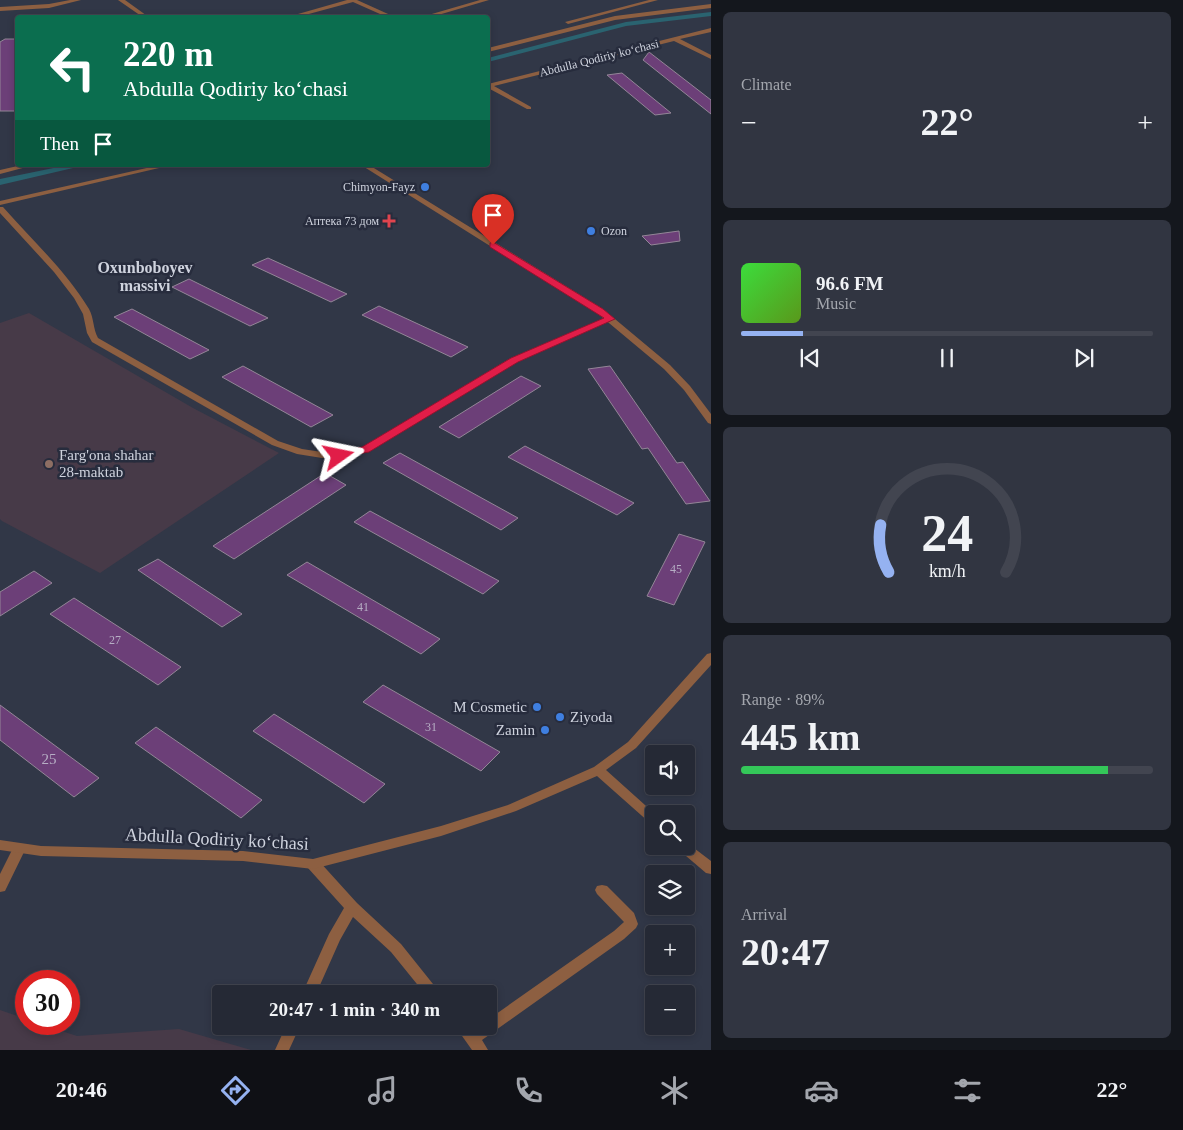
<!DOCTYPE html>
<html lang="en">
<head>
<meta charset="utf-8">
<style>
  :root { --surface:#252935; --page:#313541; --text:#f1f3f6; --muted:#a3a6ad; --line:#424550; --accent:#95b2f1 }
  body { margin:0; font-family:"Times New Roman",serif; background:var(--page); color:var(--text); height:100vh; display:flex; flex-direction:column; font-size:19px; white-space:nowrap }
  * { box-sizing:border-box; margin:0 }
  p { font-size:16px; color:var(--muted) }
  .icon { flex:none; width:28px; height:28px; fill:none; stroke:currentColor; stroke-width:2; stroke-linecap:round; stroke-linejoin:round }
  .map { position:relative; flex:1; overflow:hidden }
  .drawer { display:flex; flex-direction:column; gap:12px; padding:12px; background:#14171d; width:472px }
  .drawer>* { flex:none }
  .banner { position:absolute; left:15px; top:15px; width:475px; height:152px; border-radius:5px; box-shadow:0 2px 8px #0003,0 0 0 1px var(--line); background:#0b6e4f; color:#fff; overflow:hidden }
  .controls { position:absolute; left:645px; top:745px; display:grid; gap:10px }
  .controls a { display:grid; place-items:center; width:50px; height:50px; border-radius:5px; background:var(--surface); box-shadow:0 2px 8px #0003,0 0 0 1px var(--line); font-size:25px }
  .speed { position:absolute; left:15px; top:970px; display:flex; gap:10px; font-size:25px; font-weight:700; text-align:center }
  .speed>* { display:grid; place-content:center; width:65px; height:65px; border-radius:50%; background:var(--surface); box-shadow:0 2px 8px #0003,0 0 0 1px var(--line); line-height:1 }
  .speed .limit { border:8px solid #d22; background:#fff; color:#111 }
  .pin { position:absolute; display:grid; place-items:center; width:42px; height:42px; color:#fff; margin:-51px -21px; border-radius:50% 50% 50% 0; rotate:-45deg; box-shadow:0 0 5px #0007 }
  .pin .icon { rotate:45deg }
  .me { position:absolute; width:55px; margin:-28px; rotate:78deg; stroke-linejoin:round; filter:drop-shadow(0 0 4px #0008) }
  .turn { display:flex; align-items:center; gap:18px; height:105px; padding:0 25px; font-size:22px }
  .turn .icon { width:65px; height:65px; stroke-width:2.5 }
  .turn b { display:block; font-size:35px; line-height:42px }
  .then { display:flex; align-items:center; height:48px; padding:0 25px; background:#0003; gap:10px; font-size:19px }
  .big { font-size:38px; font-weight:600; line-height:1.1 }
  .drawer .tile { flex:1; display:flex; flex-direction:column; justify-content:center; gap:8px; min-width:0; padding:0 18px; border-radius:8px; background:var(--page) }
  .drawer .dial { align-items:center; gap:0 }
  .dial svg { height:130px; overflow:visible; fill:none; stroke:var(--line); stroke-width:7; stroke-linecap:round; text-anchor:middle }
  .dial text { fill:var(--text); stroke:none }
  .song { display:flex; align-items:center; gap:15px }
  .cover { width:60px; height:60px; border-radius:8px; background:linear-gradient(135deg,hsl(120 70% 55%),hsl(90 70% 35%)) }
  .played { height:5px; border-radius:2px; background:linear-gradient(90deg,var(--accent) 15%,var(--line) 15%) }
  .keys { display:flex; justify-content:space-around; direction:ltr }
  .heat { display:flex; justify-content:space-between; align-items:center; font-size:28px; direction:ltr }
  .charge { height:8px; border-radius:4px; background:linear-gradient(90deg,#34c759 89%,var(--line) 0) }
  .trip { position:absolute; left:212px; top:985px; width:285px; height:50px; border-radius:5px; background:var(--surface); box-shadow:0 2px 8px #0003,0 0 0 1px var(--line); font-weight:600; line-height:50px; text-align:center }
  .menu { display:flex; height:80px; justify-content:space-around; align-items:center; background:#0f1015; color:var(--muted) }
  .menu .icon { width:35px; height:35px }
  .menu .on { color:var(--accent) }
  .menu b { font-size:22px; color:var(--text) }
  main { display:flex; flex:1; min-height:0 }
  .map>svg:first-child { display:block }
  .education { fill:#473a48 }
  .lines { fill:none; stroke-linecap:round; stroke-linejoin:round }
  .canal { fill:#2a6370; fill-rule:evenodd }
  .building { fill:#6c3f78; stroke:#938697 }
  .minor { fill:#8d5f41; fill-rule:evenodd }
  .tertiary { fill:#8d5f41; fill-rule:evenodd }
  .route { fill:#e11d48; stroke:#92132f }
  .shop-dot { fill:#3f7fe0; stroke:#272c3d; stroke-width:2 }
  .health-dot { fill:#e0444e; stroke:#272c3d; stroke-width:2 }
  .education-dot { fill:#8d6e63; stroke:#272c3d; stroke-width:2 }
  .labels { text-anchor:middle; stroke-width:5; stroke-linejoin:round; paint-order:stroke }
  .far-street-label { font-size:12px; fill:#cfd3de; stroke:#272c3d }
  .far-poi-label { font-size:12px; fill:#cfd3de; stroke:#272c3d; text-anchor:end }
  .number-label { font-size:12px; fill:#b6aec4 }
  .poi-label { font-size:15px; fill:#cfd3de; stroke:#272c3d; text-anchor:start }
  .near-number-label { font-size:15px; fill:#b6aec4 }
  .far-district-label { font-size:16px; font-weight:bold; fill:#cfd3de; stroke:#272c3d }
  .near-street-label { font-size:18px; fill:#cfd3de; stroke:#272c3d }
</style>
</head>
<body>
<main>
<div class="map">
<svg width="711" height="1050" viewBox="0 0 711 1050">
  <rect width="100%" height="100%" fill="#313747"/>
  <path class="education" d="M29,313L193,408L279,453L100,573L2,521L0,519V323Z
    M0,1010L26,1019V1024H40L77,1036L179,1029L251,1050H0Z"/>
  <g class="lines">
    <path class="canal" d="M711,12V16L626,26L488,62V58L626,22Z
      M68,165H86L0,185V179Z"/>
  </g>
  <path class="building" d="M5,39H18V111H0V42Z
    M649,52L711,100V114L643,60Z
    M622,73L671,113L655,115L607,75Z
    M679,231L680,241L651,245L642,236Z
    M268,258L347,294L331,302L252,265Z
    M189,279L268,318L250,326L172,287Z
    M379,306L468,347L451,357L362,315Z
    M132,309L209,350L190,359L114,317Z
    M243,366L333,415L311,427L222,377Z
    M610,366L677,463L683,462L710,501L686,504L648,448L642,449L588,369Z
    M521,376L541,386L459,438L439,427Z
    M525,446L634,503L617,515L508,457Z
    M400,453L518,518L501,530L383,463Z
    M325,473L346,485L234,559L213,546Z
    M370,511L499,581L483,594L354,522Z
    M679,534L705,542L674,605L647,596Z
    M158,559L242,614L222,627L138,570Z
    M307,562L440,639L421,654L287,575Z
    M34,571L52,583L0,616V592Z
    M74,598L181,667L158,685L50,614Z
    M383,685L500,752L481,771L363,702Z
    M0,705L99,778L74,797L0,740Z
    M274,714L385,784L364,803L253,731Z
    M156,727L262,800L241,818L135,743Z"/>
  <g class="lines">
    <path class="minor" d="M70,0H81L49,8L0,11V7L49,4Z
      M118,0H125L150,18H144Z
      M347,0H357L397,18H389L353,2L294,18H284Z
      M480,0H489L428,18H418Z
      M649,0H658L568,24L565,22Z
      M711,4V8L615,20L488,52V48L615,16Z
      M711,28V32L680,39L711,55V59L674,41L494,86L531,107V109H527L488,88V84Z
      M22,165H34L0,174V170Z
      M0,207H3C32,240 66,271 89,309C94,318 93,329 98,338L278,441L302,449L322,452L339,453L362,448L511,358L607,317H613L614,319L517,362L368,452L339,459L322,458L297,454L272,445L92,342L87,333L83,314L74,298L54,272L0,213Z
      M19,845L24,846L25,850L5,891L0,892V874L14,846Z
      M313,859L318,860L357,903L401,944L441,994H425L391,952L353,917L340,940L316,994H302L329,934L344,908L308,868L306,864L308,860Z
      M602,885L607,886L634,913L638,924L636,928L624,939L482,1040L488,1050H472L455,1026H471L474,1030L478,1026H489V1019L614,931L624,922L597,894L595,890L597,886Z
      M286,1026H300L289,1050H275Z"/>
    <path class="tertiary" d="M160,165H172L0,205V201Z
      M361,165H369L603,309L670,365L690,386L711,414V424L708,423L684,390L664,369L597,313Z
      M711,653V665L636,748L606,770L655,814H654V825L650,823L597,776L516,811L441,836L313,869L243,861L41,856L0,850V840L41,846L243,851L313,859L441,826L508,805L594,767L628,742L707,654Z
      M686,842L711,861V874L706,873L679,850L678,846H686Z"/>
  </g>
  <path class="route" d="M493,242L603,309L615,319L518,362L369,452L335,458V453L362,447L511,358L604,318L490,247V243Z"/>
  <g class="shop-dot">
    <circle cx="425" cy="187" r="5"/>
    <circle cx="591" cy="231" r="5"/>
    <circle cx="537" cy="707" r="5"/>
    <circle cx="560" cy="717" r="5"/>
    <circle cx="545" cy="730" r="5"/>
  </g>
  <path class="health-dot" d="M386.5 213.5h5v5h5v5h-5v5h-5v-5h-5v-5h5z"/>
  <circle class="education-dot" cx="49" cy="464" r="5"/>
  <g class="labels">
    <g class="far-street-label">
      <text transform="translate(599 58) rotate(-14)" y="4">Abdulla Qodiriy koʻchasi</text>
    </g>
    <g class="far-poi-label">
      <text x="415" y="191">Chimyon-Fayz</text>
      <text x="379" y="225">Аптека 73 дом</text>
      <text x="601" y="235" text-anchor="start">Ozon</text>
    </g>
    <g class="number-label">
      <text x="676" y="573">45</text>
      <text x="363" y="611">41</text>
      <text x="115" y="644">27</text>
      <text x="431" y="731">31</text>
    </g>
    <g class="poi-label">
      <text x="59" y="460">Farg'ona shahar<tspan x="59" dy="17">28-maktab</tspan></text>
      <text x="527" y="712" text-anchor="end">M Cosmetic</text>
      <text x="570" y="722">Ziyoda</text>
      <text x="535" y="735" text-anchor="end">Zamin</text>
    </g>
    <g class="near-number-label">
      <text x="49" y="764">25</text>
    </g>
    <g class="far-district-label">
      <text x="145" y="273">Oxunboboyev<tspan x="145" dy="18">massivi</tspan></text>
    </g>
    <g class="near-street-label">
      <text transform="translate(217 839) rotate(3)" y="6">Abdulla Qodiriy koʻchasi</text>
    </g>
  </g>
</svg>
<div class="controls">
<a><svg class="icon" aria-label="sound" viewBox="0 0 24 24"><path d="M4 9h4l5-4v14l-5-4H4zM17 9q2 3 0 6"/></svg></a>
<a><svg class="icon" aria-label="search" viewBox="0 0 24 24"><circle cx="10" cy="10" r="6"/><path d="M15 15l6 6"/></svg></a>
<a><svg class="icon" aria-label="layers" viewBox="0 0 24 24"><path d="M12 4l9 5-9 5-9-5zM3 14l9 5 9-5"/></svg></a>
<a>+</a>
<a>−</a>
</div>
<div class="speed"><div class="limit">30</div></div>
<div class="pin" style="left:493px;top:245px;background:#d93025"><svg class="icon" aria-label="arrive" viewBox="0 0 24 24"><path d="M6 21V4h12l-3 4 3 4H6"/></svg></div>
<svg class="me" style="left:339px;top:456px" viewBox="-20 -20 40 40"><path d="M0-17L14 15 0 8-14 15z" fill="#e11d48" stroke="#fff" stroke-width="4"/></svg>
<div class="trip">20:47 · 1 min · 340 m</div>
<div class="banner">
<div class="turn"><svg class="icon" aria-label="left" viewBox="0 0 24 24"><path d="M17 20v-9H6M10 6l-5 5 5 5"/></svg><div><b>220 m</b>Abdulla Qodiriy koʻchasi</div></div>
<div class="then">Then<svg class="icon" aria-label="arrive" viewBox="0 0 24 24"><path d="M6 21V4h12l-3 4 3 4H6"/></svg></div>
</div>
</div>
<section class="drawer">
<div class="tile"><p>Climate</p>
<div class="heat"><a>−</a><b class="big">22°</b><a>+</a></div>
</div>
<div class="tile">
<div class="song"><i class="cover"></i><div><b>96.6 FM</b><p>Music</p></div></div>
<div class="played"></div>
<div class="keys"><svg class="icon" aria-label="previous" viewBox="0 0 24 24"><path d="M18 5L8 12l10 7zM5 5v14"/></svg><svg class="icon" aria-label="pause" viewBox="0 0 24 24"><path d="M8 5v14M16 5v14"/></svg><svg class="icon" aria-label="next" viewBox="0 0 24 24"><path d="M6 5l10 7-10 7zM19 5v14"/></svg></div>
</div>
<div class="tile dial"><svg viewBox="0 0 100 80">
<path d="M14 69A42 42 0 1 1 86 69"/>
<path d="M14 69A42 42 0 0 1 9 40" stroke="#95b2f1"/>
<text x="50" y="56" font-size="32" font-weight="700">24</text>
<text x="50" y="72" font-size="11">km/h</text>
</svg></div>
<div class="tile"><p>Range · 89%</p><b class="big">445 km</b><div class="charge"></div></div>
<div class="tile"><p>Arrival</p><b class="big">20:47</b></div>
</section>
</main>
<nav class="menu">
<b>20:46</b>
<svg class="icon on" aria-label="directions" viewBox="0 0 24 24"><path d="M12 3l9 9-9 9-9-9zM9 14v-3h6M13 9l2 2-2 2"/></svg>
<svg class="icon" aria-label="music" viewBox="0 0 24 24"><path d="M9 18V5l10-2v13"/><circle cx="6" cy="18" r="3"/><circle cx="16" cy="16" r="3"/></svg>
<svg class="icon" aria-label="phone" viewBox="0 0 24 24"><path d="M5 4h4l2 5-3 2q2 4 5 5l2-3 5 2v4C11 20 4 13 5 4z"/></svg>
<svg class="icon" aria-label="climate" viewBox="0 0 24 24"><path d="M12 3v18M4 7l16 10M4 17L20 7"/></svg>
<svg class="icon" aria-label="car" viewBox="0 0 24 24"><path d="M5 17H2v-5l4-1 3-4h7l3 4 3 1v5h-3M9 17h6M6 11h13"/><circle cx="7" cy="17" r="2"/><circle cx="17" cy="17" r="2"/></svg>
<svg class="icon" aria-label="filters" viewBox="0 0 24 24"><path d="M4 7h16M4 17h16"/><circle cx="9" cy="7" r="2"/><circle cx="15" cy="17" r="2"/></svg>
<b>22°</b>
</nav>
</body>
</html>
